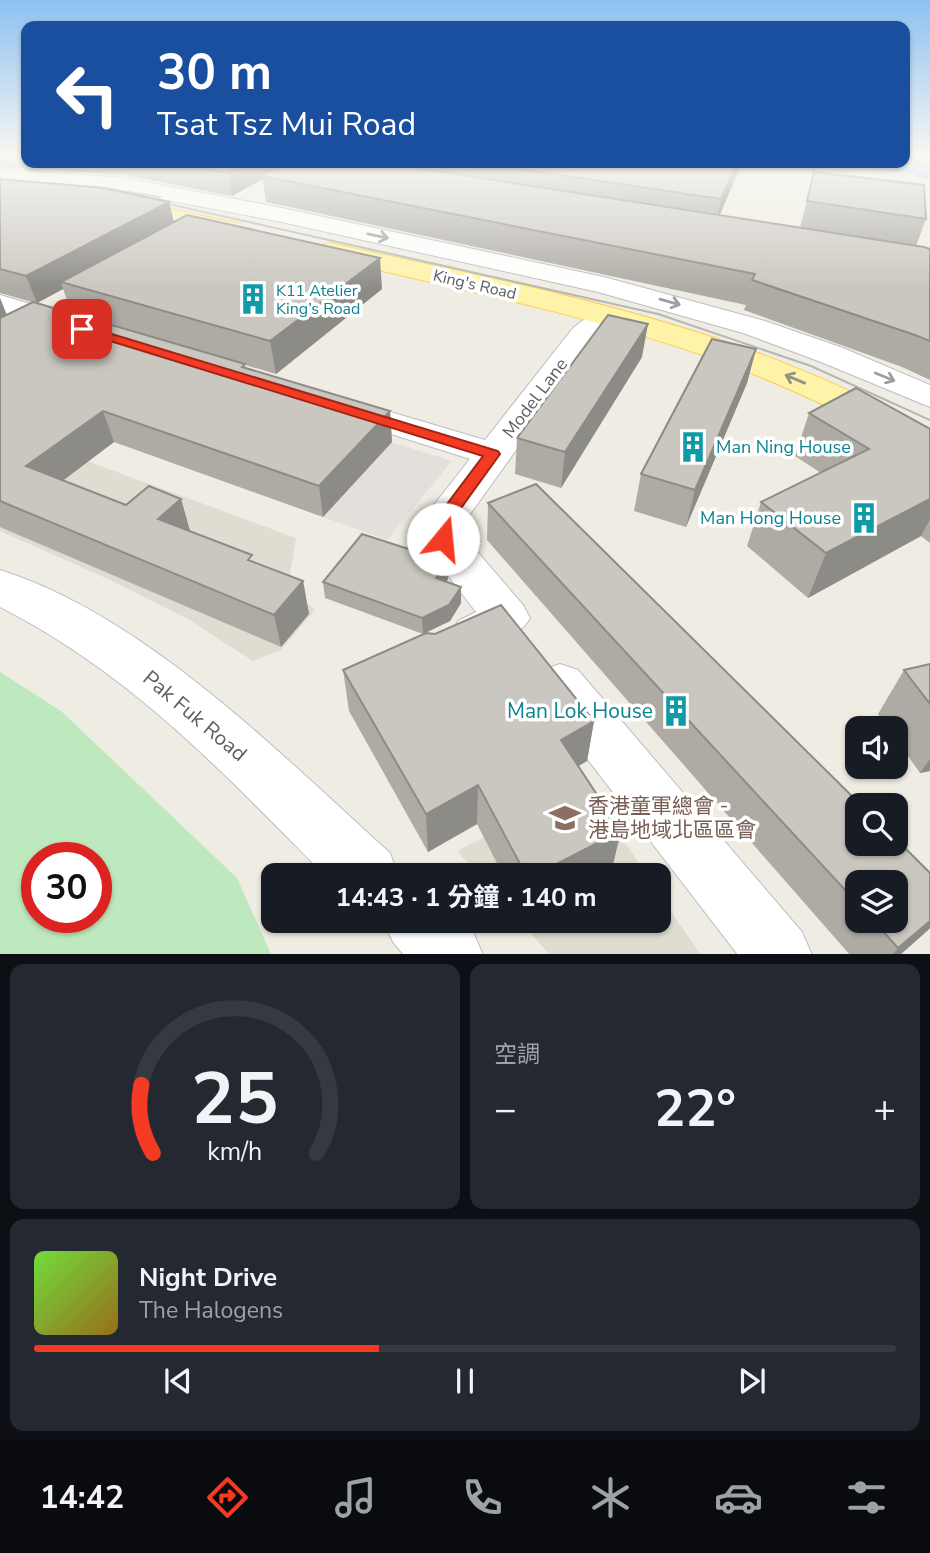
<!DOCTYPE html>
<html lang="zh-TW">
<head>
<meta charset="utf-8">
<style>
  :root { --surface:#171b24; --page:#242831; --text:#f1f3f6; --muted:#9ea1a6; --line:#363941; --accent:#f53a23 }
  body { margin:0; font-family:"Nunito Sans","Noto Sans TC",sans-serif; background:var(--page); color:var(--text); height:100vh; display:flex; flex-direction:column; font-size:26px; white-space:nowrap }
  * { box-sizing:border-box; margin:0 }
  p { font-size:23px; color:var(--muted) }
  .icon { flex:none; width:38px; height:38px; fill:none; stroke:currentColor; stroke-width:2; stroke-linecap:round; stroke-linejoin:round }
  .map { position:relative; height:954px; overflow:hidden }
  .drawer { display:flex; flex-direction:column; gap:10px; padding:10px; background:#0d0f14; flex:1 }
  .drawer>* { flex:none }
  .top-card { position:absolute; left:21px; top:21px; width:889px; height:147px; border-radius:14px; box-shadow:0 2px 5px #0004; background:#1a4fa0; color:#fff; overflow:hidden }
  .controls { position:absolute; left:845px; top:716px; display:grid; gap:14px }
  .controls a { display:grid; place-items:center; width:63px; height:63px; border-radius:14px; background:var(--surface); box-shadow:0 2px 5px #0004; font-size:35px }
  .speed { position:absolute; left:21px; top:842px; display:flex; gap:14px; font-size:35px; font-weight:700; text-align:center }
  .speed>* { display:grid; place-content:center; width:91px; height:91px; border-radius:50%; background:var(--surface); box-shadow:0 2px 5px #0004; line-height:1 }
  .speed .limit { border:10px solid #d22; background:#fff; color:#111 }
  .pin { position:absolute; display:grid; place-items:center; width:60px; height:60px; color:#fff; margin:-30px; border-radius:14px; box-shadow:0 4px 10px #0006 }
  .me { position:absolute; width:77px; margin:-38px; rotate:17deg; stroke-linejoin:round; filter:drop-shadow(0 0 5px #0008) }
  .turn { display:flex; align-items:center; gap:24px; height:147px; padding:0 21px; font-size:32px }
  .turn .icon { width:91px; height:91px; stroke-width:2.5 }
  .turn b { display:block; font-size:49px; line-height:60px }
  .big { font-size:52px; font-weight:700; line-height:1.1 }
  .drawer .widget { flex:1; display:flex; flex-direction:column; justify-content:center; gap:10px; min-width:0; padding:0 24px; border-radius:14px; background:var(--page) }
  .drawer .dial { align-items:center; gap:0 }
  .dial svg { height:182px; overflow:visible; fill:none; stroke:var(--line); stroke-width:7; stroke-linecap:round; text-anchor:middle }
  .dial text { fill:var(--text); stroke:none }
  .song { display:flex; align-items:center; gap:21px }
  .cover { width:84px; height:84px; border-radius:10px; background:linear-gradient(135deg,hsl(100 70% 55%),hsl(40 70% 35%)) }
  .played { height:7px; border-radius:4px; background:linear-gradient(90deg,var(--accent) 40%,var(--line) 40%) }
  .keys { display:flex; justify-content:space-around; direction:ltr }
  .heat { display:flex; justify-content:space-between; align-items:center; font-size:38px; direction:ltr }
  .drawer .tiles { flex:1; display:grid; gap:10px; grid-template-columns:1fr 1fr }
  .widget:last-child { grid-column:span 2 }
  .trip { position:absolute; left:261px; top:863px; width:410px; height:70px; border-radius:14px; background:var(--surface); box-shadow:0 2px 5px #0004; font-weight:700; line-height:70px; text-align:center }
  .dock { display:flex; height:112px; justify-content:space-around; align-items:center; background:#090b0e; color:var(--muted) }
  .dock .icon { width:49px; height:49px }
  .dock .current { color:var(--accent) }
  .dock b { font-size:32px; color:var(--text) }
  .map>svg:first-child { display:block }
  .industrial { fill:#e3e0db }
  .education { fill:#dfdcd2 }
  .green { fill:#bee9bf; fill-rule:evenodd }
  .water { fill:#a4d5ff }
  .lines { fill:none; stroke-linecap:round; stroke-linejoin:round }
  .minor-casing { stroke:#bbbdc3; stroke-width:2 }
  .major-casing { stroke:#fbd051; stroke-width:2 }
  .highway-casing { stroke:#f3ad00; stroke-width:2 }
  .minor { fill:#fff; fill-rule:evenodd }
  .major { fill:#fff3a9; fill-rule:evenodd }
  .highway { fill:#ffe58b; fill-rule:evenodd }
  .tram { stroke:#b5b6b6; stroke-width:2 }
  .wall { fill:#aeaba5; fill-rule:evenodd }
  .shaded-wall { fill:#8d8b86 }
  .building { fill:#cac7c0; stroke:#8d8b86; stroke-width:2 }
  .oneway { stroke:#9d9fa3 }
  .oneway2 { stroke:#94937d }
  .route { fill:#f53a23; stroke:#9f2617; stroke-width:2 }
  .labels { text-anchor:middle; stroke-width:7; stroke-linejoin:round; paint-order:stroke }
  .far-street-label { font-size:16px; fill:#5b5f65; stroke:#fff }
  .far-culture-label { font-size:16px; fill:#0d838f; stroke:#fff; text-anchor:start }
  .street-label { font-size:18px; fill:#5b5f65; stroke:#fff }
  .culture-label { font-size:18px; fill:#0d838f; stroke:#fff; text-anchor:start }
  .near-culture-label { font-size:21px; fill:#0d838f; stroke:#fff; text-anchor:end }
  .near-street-label { font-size:21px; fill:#5b5f65; stroke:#fff }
  .near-education-label { font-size:21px; fill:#785e54; stroke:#fff; text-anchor:start }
</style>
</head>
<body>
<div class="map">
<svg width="930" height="955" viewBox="0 0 930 955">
  <rect width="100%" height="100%" fill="#efede3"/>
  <path class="industrial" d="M0,362L301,414L452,461L387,540L0,401Z"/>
  <path class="education" d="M60,451L296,538L288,586L315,610L281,650L253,661L188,619L110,580L0,531V496Z
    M587,786L647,875H479L457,851Z
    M658,892L700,954H549L520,921L658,920Z"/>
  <path class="green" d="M0,672L61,711L237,878L271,954H0ZM37,858H96V917H37Z"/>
  <path class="water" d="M905,157H930V179L916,177V174L831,163H905Z"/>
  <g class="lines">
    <defs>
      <path id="minor" d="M0,169L124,178L277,207L604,277L765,321L843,348L930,385V407L821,362L743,333L598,292L277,221L124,192L0,181Z
        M0,295L79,318L83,324L79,330L68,333L0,313Z
        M597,315L655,320L659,326L655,332L644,335L604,333L595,340L463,524L462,534L523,605L530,618C523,632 492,653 474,653C470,652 463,649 458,647L451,634L458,621L476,612L428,549L419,529L430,510L470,459L328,414L323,407L328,400L340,397L485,440L573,328L586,318Z
        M0,570C144,615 280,754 390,853L398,875H325C221,771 133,675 0,607Z
        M560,664L578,670L802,932L812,955H738L542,700L535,685L542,670Z
        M383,920H461L473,932L483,955H404L393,942Z"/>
      <path id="major" d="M120,198L241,224L244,229L241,234L232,236L112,210L108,205L112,200Z
        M329,243C472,274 618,302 755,352C815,374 873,401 930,430V455L917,452C848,415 778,381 705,356C579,312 449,288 320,256L316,251L320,246Z"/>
      <path id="highway" d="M918,157H930V163L921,161Z"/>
    </defs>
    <use href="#minor" class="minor-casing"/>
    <use href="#major" class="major-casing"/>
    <use href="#highway" class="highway-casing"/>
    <use href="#minor" class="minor"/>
    <use href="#major" class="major"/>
    <use href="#highway" class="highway"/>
    <path class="tram" d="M45,183L97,187L160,197
      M151,200L658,314L811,366L930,420"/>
  </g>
  <path class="wall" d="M0,157H26V163H278L279,166L283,163H742L719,215L800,228L814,172L926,219L916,246L930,249V380L902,367L744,310L746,305L266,202L263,179L232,196L124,175L0,167Z
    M0,179L169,202L174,222L382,289L276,374L245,365L246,368L390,411L392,442L323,517L114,442L63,480L126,505L181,499L190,531L254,562L303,581L309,614L281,647L0,527V298L7,315L32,302L0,293ZM63,289L72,313L37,303Z
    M756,349L747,383L686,527L634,511L641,474Z
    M642,357L561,488L515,474L517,438Z
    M809,413L930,429V543L921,536L808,598L747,546L761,502L821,473L795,456Z
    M488,503L930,873V928L927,931L900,955H850L487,540ZM858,882L896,920H858Z
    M447,563L448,579L446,582L461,603L450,621L423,634L325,598L323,582Z
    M930,664V771L920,773L896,739V728H888L878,714L904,670Z
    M343,670L594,721L587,761L578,766L612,869L600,875H503L477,824L428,852L349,711Z"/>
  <path class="shaded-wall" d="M246,163H278L279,170L262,176L263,179L232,196L228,173Z
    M737,163H742L716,224L721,199Z
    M169,202L175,227L61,282L63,289L37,303L26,276Z
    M380,258L382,289L276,374L270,341Z
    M0,298L8,319L0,324Z
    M648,324L642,357L561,488L565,452Z
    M756,349L747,383L686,527L695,490Z
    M103,411L114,442L40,498L26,466Z
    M390,411L392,442L323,517L319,486Z
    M181,499L190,531L168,551L158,519Z
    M930,499V519L921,536L808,598L826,553Z
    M447,563L448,579L437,594L436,578Z
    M303,581L309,614L281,647L274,615Z
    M461,587V603L450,621L423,634L422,618Z
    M594,721L587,761L555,780L561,740Z
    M930,759V771L920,773Z
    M478,785L477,824L428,852L426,814Z
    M621,831L612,869L600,875H535Z
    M930,921V928L927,931L900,955H892L898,948Z"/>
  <path class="building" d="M173,163H246L228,173Z
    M283,163H385L924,247L930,249V341L915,335L752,280L755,274L262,176Z
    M480,163H737L721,199Z
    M814,172L924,185L926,219L807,201Z
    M0,179L103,188L169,202L26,276L0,269Z
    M187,215L380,258L270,341L61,282Z
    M33,302L245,364L242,367L390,411L319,486L103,411L26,466L126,505L149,486L181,499L158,519L252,555L248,560L303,581L274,615L0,501V318Z
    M608,315L648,324L565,452L517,438Z
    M712,339L756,349L695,490L641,474Z
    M856,388L930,429V499L826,553L761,502L869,449L809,413Z
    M536,484L861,805H858V844H896V839L930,873V921L898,948L873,920H896V882H858V904L488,503Z
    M362,534L446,561L447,563L436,578L461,587L449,605L422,618L323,582Z
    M501,605L594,721L561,740L621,831L535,875H526L478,785L426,814L343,670L426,633L435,634Z
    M930,664V704L904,670Z"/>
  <defs><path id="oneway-shaft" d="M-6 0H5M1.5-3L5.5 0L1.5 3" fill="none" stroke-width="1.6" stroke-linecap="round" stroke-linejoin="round" transform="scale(1.75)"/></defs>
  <g class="oneway">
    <use href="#oneway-shaft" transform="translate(378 236) rotate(12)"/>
    <use href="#oneway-shaft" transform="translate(670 302) rotate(16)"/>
    <use href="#oneway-shaft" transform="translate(885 377) rotate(22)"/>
  </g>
  <use class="oneway2" href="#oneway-shaft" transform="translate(795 379) rotate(-157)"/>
  <linearGradient id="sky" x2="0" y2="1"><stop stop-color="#8dc1f1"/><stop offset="0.54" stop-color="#f8f7f2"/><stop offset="1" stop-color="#f8f7f2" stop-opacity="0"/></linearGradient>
  <rect width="930" height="290" fill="url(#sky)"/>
  <path class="route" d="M82,325L498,451L500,454L451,522L448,529L452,539L449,543H437L431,529L435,520L483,456L78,331L76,329Z"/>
  <defs>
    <symbol id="building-bare" viewBox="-9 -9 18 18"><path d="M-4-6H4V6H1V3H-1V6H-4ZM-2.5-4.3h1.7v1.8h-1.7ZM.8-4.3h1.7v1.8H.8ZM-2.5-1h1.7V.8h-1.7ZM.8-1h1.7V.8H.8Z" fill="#0f9aa8" stroke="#fff" stroke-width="2.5" paint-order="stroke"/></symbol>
    <symbol id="school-bare" viewBox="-9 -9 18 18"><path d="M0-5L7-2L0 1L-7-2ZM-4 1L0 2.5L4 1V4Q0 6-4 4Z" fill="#8d6e63" stroke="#fff" stroke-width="2.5" paint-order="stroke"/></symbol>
  </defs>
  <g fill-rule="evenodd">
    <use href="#building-bare" x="231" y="277" width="44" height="44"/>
    <use href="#building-bare" x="671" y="425" width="44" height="44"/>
    <use href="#building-bare" x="842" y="496" width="44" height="44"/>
    <use href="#building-bare" x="654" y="689" width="44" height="44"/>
    <use href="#school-bare" x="543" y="796" width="44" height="44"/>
  </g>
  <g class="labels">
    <g class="far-street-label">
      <text transform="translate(475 284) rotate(13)" y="6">King's Road</text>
    </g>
    <g class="far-culture-label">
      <text x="276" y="296">K11 Atelier<tspan x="276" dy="18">King’s Road</tspan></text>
    </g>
    <g class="street-label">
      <text transform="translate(535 398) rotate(-53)" y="6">Model Lane</text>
    </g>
    <g class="culture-label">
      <text x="716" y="453">Man Ning House</text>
      <text x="841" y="524" text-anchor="end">Man Hong House</text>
    </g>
    <g class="near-culture-label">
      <text x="653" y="718">Man Lok House</text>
    </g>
    <g class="near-street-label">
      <text transform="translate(195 716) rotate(40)" y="7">Pak Fuk Road</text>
    </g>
    <g class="near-education-label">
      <text x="588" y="813">香港童軍總會 -<tspan x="588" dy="24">港島地域北區區會</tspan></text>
    </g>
  </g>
</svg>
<div class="controls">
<a><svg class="icon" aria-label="sound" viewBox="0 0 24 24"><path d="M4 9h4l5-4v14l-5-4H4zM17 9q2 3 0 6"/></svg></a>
<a><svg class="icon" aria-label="search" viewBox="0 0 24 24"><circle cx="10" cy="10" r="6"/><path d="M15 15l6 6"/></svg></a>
<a><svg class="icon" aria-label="layers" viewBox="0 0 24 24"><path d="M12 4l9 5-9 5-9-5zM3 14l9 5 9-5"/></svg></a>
</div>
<div class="speed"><div class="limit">30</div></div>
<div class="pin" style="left:82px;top:329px;background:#d93025"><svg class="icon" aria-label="arrive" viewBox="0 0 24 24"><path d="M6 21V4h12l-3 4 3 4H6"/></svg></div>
<svg class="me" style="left:443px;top:539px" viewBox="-20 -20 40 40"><circle r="19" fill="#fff"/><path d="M0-13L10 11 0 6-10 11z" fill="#f53a23"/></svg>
<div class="trip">14:43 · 1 分鐘 · 140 m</div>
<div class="top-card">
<div class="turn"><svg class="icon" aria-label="left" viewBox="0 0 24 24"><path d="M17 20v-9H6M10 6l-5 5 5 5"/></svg><div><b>30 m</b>Tsat Tsz Mui Road</div></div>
</div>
</div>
<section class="drawer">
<div class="tiles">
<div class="widget dial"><svg viewBox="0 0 100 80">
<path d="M14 69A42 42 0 1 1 86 69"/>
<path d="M14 69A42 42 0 0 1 9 39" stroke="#f53a23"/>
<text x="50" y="56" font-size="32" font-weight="700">25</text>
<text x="50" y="72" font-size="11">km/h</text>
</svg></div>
<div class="widget"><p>空調</p>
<div class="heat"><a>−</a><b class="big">22°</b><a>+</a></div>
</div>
<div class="widget">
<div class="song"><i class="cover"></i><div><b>Night Drive</b><p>The Halogens</p></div></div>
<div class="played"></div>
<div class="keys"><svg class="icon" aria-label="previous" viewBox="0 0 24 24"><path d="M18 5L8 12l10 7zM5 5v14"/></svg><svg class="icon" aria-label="pause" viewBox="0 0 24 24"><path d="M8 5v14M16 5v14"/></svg><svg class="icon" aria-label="next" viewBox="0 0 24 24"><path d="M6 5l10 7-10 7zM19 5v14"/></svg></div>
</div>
</div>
</section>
<nav class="dock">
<b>14:42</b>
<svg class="icon current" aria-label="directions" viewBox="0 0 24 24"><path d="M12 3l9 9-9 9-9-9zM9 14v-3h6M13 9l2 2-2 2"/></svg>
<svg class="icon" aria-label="music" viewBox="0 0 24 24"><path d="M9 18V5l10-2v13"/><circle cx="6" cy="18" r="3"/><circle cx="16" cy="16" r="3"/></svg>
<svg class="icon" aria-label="phone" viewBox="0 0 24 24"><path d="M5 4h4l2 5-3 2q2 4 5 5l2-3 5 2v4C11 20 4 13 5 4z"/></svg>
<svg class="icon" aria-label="climate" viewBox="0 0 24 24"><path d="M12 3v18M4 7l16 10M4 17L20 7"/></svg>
<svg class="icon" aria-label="car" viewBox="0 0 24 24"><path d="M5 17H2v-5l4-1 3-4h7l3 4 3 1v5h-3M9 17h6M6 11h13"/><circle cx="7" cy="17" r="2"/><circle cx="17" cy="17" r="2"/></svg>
<svg class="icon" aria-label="filters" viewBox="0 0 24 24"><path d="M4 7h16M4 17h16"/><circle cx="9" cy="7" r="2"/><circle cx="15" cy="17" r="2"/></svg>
</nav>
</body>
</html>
